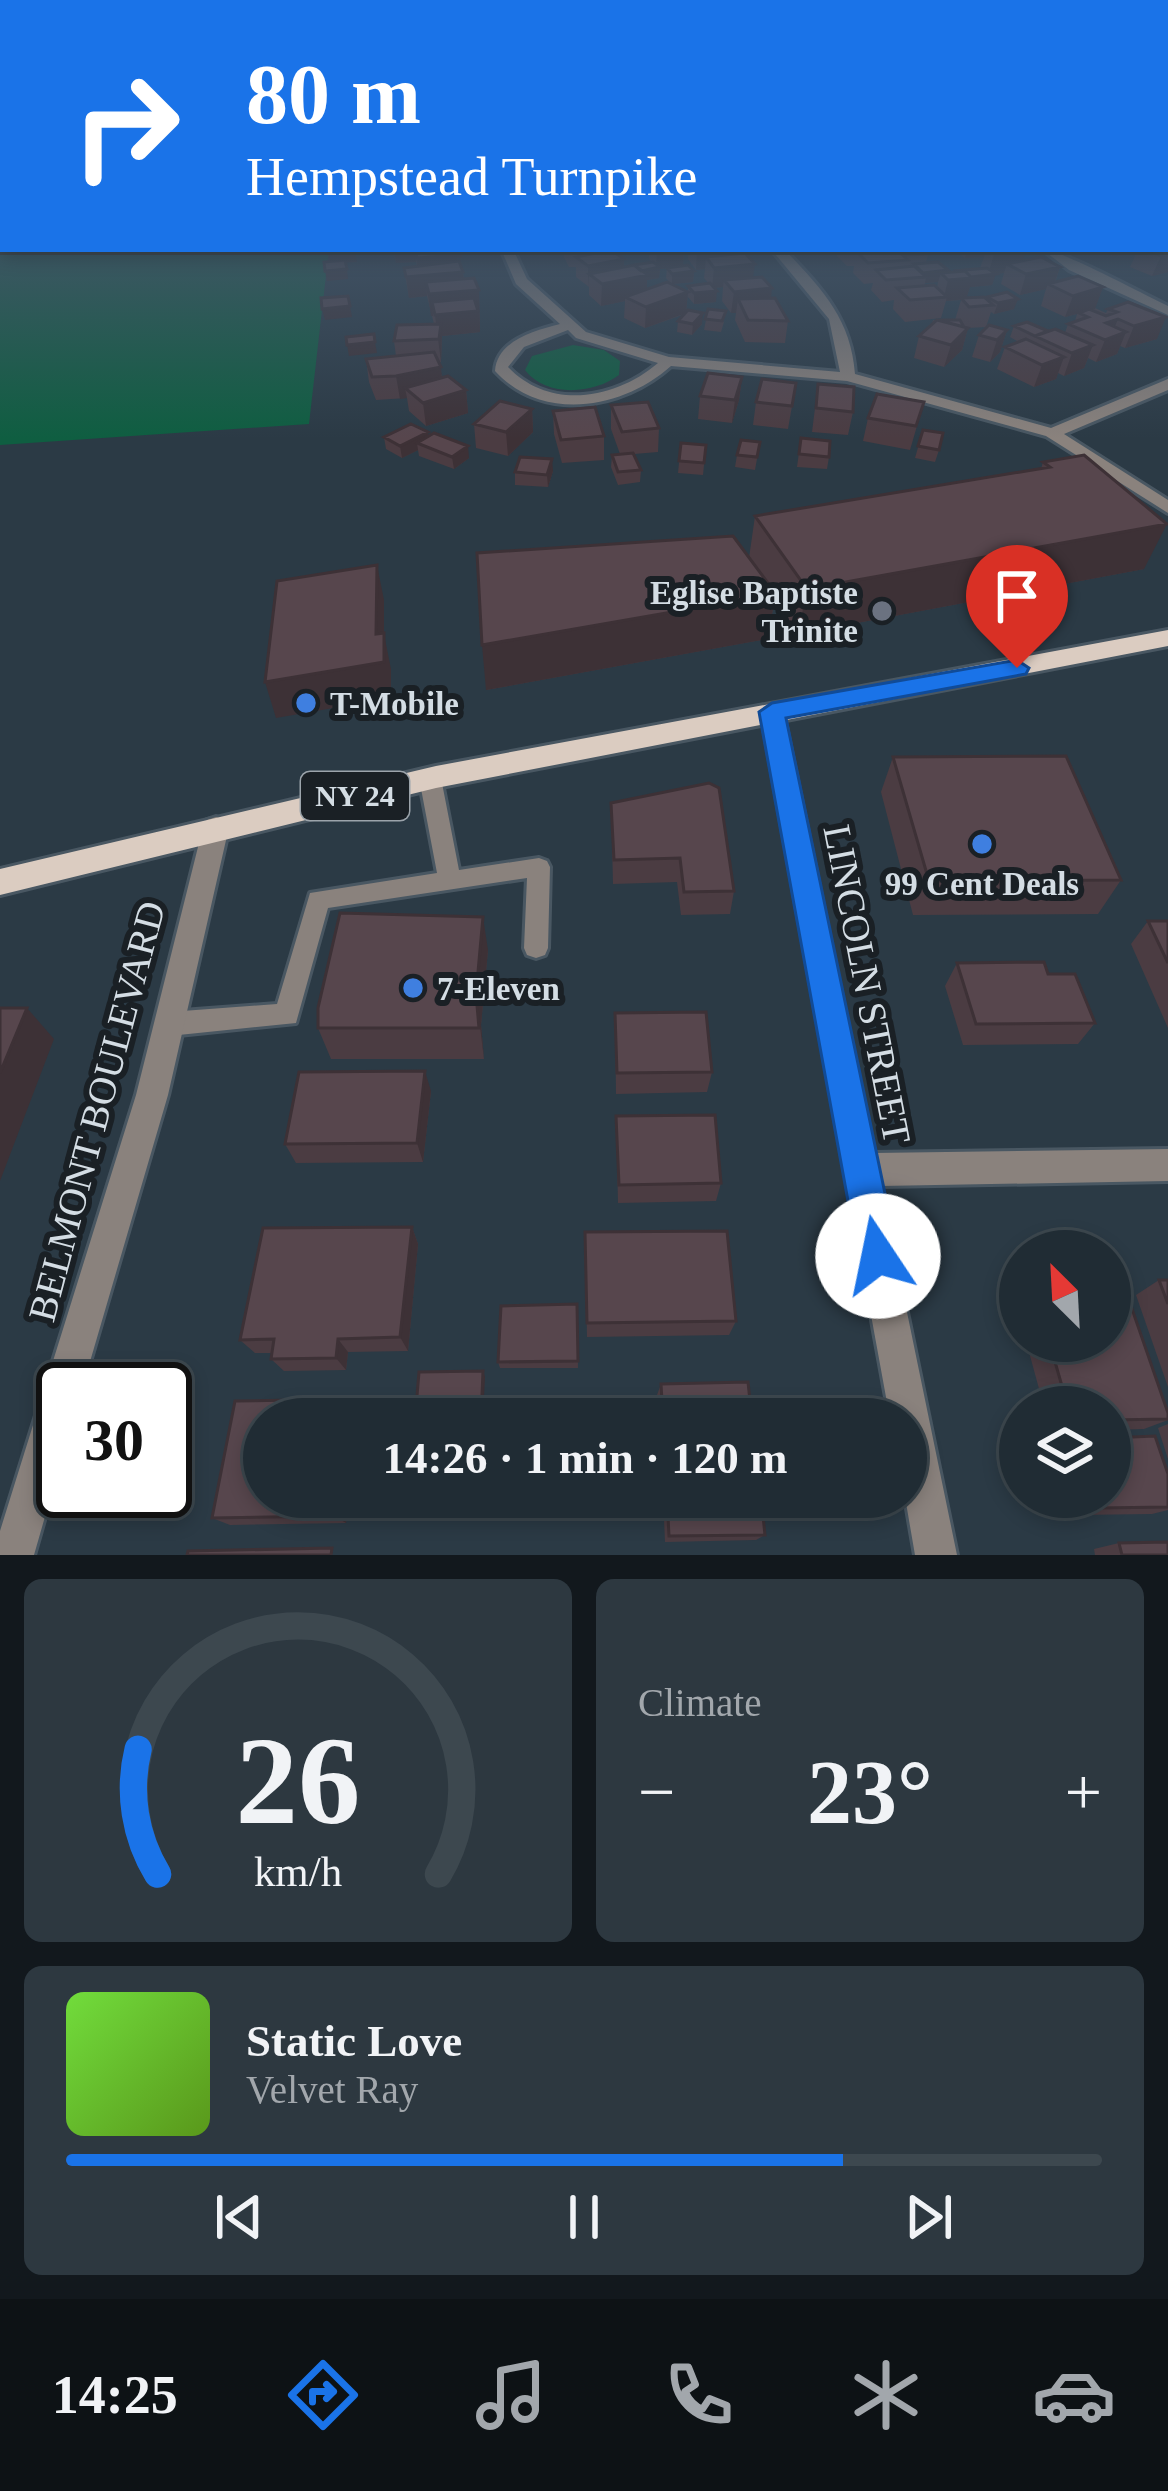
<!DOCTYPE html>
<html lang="en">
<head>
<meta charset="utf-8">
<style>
  :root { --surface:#202c34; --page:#2d3840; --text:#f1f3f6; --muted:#a2a7ac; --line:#3d484f; --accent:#1a73e8 }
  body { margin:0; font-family:Georgia,serif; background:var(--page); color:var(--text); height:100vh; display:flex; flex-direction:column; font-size:45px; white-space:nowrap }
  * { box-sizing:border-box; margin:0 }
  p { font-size:39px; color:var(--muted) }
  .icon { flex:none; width:66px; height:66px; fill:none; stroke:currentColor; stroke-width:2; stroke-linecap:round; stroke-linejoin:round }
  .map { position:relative; height:1555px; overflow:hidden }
  .details { display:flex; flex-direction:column; gap:24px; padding:24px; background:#12181d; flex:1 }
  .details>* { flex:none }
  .guide { position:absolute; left:0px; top:0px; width:1170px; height:252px; box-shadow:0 6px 18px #0003,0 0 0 3px var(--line); background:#1a73e8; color:#fff; overflow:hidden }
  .needle { width:78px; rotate:336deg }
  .fabs { position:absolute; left:999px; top:1230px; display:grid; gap:24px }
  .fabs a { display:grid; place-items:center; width:132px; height:132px; border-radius:50%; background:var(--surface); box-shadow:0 6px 18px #0003,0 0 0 3px var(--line); font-size:60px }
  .speed { position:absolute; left:36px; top:1362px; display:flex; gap:24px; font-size:60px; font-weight:700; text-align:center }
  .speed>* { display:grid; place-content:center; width:156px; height:156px; border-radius:50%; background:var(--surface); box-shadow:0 6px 18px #0003,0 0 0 3px var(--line); line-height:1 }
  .speed .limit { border:6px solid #111; border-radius:18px; background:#fff; color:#111 }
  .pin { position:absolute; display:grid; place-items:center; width:102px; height:102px; color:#fff; margin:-123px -51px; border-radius:50% 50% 50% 0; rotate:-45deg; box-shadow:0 0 12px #0007 }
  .pin .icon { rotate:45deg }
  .me { position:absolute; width:132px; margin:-66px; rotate:349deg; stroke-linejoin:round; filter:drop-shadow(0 0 9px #0008) }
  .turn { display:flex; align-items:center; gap:42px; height:252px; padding:0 48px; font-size:54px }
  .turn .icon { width:156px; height:156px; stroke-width:2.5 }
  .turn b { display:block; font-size:84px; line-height:102px }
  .big { font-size:90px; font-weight:600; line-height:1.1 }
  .details .tile { flex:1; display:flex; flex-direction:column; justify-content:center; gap:18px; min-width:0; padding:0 42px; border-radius:18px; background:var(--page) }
  .details .dial { align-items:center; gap:0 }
  .dial svg { height:312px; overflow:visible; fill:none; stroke:var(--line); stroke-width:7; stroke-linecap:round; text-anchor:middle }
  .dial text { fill:var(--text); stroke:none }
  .song { display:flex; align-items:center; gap:36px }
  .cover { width:144px; height:144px; border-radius:18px; background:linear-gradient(135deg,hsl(100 70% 55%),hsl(90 70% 35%)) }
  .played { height:12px; border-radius:6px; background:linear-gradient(90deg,var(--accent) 75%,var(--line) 75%) }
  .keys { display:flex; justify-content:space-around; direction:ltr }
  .heat { display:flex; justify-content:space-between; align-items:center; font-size:66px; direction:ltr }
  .details .tiles { flex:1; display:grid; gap:24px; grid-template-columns:1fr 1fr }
  .tile:last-child { grid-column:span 2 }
  .trip { position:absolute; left:243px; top:1398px; width:684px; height:120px; border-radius:60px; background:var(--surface); box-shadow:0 6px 18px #0003,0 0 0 3px var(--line); font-weight:600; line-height:120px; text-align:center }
  .dock { display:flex; height:192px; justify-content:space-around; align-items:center; background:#0d1215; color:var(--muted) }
  .dock .icon { width:84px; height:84px }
  .dock .selected { color:var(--accent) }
  .dock b { font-size:54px; color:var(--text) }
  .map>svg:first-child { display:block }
  .green { fill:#0f5e41 }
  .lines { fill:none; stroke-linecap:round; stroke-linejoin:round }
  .service-casing { stroke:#495762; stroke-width:6 }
  .minor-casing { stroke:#495762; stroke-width:6 }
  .primary-casing { stroke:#495762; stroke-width:6 }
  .service { fill:#8a827d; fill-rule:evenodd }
  .minor { fill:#8a827d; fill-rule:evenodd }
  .primary { fill:#dbccc1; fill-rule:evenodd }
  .wall { fill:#4b3c42; fill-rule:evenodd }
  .shaded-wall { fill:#3d3136 }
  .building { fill:#57464d; stroke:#3d3136; stroke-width:3 }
  .route { fill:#1a73e8; stroke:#114b97; stroke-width:3 }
  .worship-dot { fill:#6b7280; stroke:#1a2025; stroke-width:4.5 }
  .shop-dot { fill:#3f7fe0; stroke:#1a2025; stroke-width:4.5 }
  .labels { text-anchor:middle; stroke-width:12; stroke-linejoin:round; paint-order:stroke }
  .shield { fill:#1a2025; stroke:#9ca4ab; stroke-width:3 }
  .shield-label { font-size:30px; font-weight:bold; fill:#d4dde4 }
  .poi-label { font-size:33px; font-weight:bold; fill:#d4dde4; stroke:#1a2025; text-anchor:start }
  .near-street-label { font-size:39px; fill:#d4dde4; stroke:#1a2025 }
</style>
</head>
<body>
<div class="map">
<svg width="1168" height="1555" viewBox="0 0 1168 1555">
  <rect width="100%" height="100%" fill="#2b3a45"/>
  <path class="green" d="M0,221L3,249H329L309,424L0,445Z
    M573,345L604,350L620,361L619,375C594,394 546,398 525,370L532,356Z"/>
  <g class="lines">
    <defs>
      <path id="service" d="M430,770L441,778L459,870L539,858L547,861L550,867L548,948L545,955L536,958L527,955L524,948L527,878L328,908L296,1023L169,1036L160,1032L156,1024L160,1016L169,1012L277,1004L310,893L437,873L419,778Z"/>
      <path id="minor" d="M501,249H513L527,279L586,332L669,357L840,372L829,319L771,249H784C821,288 851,318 855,374L1051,428L1168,379V390L1064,434L1168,500V513L1046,436L847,381L671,366C623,409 543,423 495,371C497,341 533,331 560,324L516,284ZM568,330L576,338L658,363C616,399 550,411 508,367L524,347Z
        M1042,249C1059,249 1145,295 1168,306V315L1069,270Z
        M772,704L783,712L874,1153L1168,1149V1181L881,1186L957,1555H915L905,1497L906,1419H890L761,712Z
        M216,817L225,820L229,827L168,1095L82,1389H63V1454L34,1555H0V1531L136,1095L203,827L207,820Z"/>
      <path id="primary" d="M1168,630V646L436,788L0,895V869L436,766Z"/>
    </defs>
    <use href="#service" class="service-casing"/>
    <use href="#minor" class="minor-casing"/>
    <use href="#primary" class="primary-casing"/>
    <use href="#service" class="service"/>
    <use href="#minor" class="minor"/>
    <use href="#primary" class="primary"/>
  </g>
  <path class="wall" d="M393,249H461L462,258H457V261L463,272L464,279L479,290L480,332L442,336L441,362H438L442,377L466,390L468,413L426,426L409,411L407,398L376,400L369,382L366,359L396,356L394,341L434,324L427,296L409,298L404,268L417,266L416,262L396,263Z
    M560,249H607L624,267L651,262L649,258V249H739L738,254L753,277L771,298L788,321L785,343L745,342L735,320L736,313H731L722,301L723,287L714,288L716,302L694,304L688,297V286L709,284L704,278L705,269L696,270L688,259V252H684L683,266L694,271L693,282L672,284L688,292L686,312L702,324L692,335L677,332L678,321L685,314L645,328L624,318L625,301L601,306L589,295V287L576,277V267H569L564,257V250ZM667,268L666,278L671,284L647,289V280L659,278L660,269Z
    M829,249H894L900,253L901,249L928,254L926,263L948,270L947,273L980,268L984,257L965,258L954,249H1023V261L1060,267L1055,283L1103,287L1095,308L1106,313L1108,309L1128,302L1157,339L1125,348L1120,346L1117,354L1096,362L1088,358L1084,368L1064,376L1058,373L1056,379L1034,387L997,369L1005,347L1019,342L1010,337L1014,326L1065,333L1068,324L1075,321L1077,314L1065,317L1041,306L1046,289L1020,295L1001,284L1004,273L995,274L992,285L970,287L966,298L986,299L987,297L1014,309L994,314L991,312L986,327L968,328L962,350L944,367L914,358L919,336L932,324L933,320H955L961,300L946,301L941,318L905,322L893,309L894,300L882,302L871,290L873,283L864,284L853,273L854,266H847L837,256L838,250ZM938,282L937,288L924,286L925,283Z
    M1102,249H1167L1168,272L1152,276L1130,267L1136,254L1112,256Z
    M708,309L724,322L721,332L704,330Z
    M1007,330L1000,352L990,362L972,357L979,335Z
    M742,377L739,400L732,423L698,419L700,396Z
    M796,383L788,429L753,425L756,402Z
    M818,384L853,412L848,435L812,432Z
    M924,402L910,450L863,441L868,418Z
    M611,405L659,428L658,452L634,454L641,470L640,482L618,485L611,467L612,455L620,454L611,429Z
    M532,409L533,432L508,456L476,448L474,424Z
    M553,411L604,436V460L562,463L554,434Z
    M923,430L939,450L935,462L915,458Z
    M428,432V437L469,458L454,469L419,456L418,450L402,458L386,449L384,437Z
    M801,438L829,457L827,469L797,467Z
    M760,442L755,470L735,467L737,455Z
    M681,443L706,445L703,475L678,473Z
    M1043,462L1144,569L798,634L775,599L767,639L486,690L749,558L755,516L1041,469Z
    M553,471L548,487L515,485V472Z
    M893,757L1121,880L1098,914L913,915L881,792Z
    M611,803L734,891L730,914L681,915L677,882L613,884Z
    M1148,921H1168V1028L1131,944Z
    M488,950L481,1025L484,1059H331L318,1028Z
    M957,963L1048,974L1095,1023L1078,1044L963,1045L945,986Z
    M615,1013L712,1072L707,1092L616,1094Z
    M431,1091L423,1162L296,1163L285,1144Z
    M616,1116L721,1183L716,1201L618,1203Z
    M412,1227L418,1244L408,1351L348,1352L346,1370L284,1371L271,1359L272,1353H255L240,1340Z
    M585,1232L736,1321L729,1335L587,1337Z
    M1159,1280H1168V1387L1136,1295Z
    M1020,1291V1320L1013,1296Z
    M577,1304L578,1368H500L498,1362Z
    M1026,1341H1110L1168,1420L1144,1429L1110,1430V1407H1044Z
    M661,1384L752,1419H659L657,1395Z
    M359,1411L264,1497H349L346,1523L230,1525L212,1518Z
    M1168,1424V1459L1158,1428Z
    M1168,1474V1510L1152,1514L1076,1515L1071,1497H1110Z
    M663,1497H761L765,1535L756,1540L665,1542Z
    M1119,1543L1168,1555H1095L1094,1549Z"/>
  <path class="shaded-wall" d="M1168,246V272L1152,276L1161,256Z
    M394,249H415L416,262L396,263Z
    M415,249H461L462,258H457L458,273L463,272L465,291L479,290L480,332L442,336L441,362L435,315L432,302L433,316H431L426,282L427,296L409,298L406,277L419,276Z
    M657,249H684L683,267L660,269L659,278L647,280V296L625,297V301L601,306L602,284L641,271L656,268Z
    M697,249H739L737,265L755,264L752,284L724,280L723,287L712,288L714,268L706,257L705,269L696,270Z
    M967,249H986L984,257L965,258Z
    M1115,249H1137L1136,254L1112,256Z
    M1026,251L1019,270L1007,264L1004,273L988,275L994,254Z
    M355,252L357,262L331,264L329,254Z
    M624,259V280L589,274L588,287V266Z
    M1060,267L1053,287L1048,284L1046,289L1020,295L1026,274Z
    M347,269L348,279L327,281L325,271Z
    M948,270L946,278L941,273L938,282L925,283L926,277L922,278L923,273Z
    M694,271L693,282L672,284V274Z
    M996,274L992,285L970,287L966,299L946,301L947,297H944L948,280Z
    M1103,287L1095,309L1065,317L1073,296Z
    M772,288L770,310L738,299L736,313H731L734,292Z
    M717,291L716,302L694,304V293Z
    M688,292L686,313L645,328L646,307Z
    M1018,299L1014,309L994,314L998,303Z
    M350,306L352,317L325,320L322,309Z
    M703,313L702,324L692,335L693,324Z
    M1166,317L1157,339L1125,348L1134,326Z
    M1118,319L1110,338L1126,332L1117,354L1096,362L1105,340L1106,323Z
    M968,328L962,350L944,367L951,345Z
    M1007,330L1000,352L990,362L997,340Z
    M375,342L377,353L349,356L347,345Z
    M1093,345L1084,368L1064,376L1072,353Z
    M1064,357L1056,379L1034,387L1042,365Z
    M441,367L443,390L405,388L407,398L400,399L396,376Z
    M742,377L739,400L732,423L735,400Z
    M466,390L468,413L426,426L423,403Z
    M532,409L533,432L508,456L506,432Z
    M428,432L429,444L417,443L418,450L402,458L400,446Z
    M468,446L469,458L454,469L452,457Z
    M552,459L553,471L548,487L547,475Z
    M1167,524L1144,569L798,634L807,589Z
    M377,565L384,600V634L391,669V698L276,718L265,682L376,634Z
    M776,594L767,639L486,690L482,645Z
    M483,917L488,950L481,1025L484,1059L476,994Z
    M27,1008L54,1039L0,1181V1073Z
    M425,1071L431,1091L423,1162L417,1143Z
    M412,1227L418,1244L408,1351L400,1337Z
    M338,1339L348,1352L346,1370L336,1358Z
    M483,1371L485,1377L483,1419H481Z
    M349,1399L359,1411L358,1419H346Z
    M337,1497H349L346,1523L334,1516Z"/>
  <path class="building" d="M1167,240L1168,254L1161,256L1145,249H1167Z
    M328,249H354L355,252L329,254Z
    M415,249H455L456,255L417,258Z
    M896,249L908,260L868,263L857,252Z
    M901,249H923L928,254L907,255Z
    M986,249H1023L1026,251L994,254Z
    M611,250L624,259L588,266L576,257Z
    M745,253L755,264L714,268L706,257Z
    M1041,257L1060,267L1026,274L1007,264Z
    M345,260L347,269L325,271L324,262Z
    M459,261L463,272L406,277L404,268Z
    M653,262L660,267L641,271L634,265Z
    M938,262L948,270L923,273L914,264Z
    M634,265L648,275L602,284L589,274Z
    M688,265L694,271L672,274L667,268Z
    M914,266L926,277L886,280L876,270Z
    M987,268L996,274L971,277L965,271H953Z
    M965,271L972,278L948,280L941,273Z
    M1078,276L1103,287L1073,296L1048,284Z
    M762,277L772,288L734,292L724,280Z
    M474,278L479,290L429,294L426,282Z
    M667,282L688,292L646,307L625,297Z
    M710,283L717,291L694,293L688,286Z
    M934,285L947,297L910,300L897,288Z
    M1007,292L1018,299L998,303L987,297Z
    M348,296L350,306L322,309L321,298Z
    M984,297L993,305L969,307L961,298Z
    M474,298L478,311L435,315L432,302Z
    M775,298L788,321L748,320L738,299Z
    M1128,302L1166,317L1134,326L1118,319L1106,323L1126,332L1105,340L1068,324L1088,317L1079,313L1089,309L1106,316L1117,312L1108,309Z
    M708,309L726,311L722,321L705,319Z
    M688,310L703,313L693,324L678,321Z
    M937,320L968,328L951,345L919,336Z
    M938,320H960L964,327Z
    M1027,322L1048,331L1035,336L1014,326Z
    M441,324L439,339L394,341L397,325Z
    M989,325L1007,330L997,340L979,335Z
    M1055,329L1093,345L1072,353L1035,336Z
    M374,334L375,342L347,345L346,337Z
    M1026,339L1064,357L1042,365L1005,347Z
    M434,352L441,367L396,376L372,377L366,359Z
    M708,373L742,377L735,400L700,396Z
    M448,376L466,390L423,403L405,388Z
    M762,379L796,383L792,406L756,402Z
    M818,384L854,387L853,412L816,408Z
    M877,394L924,402L916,426L868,418Z
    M500,401L532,409L506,432L474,424Z
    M648,402L659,428L622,432L611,405Z
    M595,407L604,436L561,440L553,411Z
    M411,424L428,432L400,446L384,437Z
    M923,430L943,433L939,450L918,446Z
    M434,433L468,446L452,457L417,443Z
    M801,438L830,441L829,457L799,454Z
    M741,440L760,442L757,457L737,455Z
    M681,443L706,445L704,463L679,461Z
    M633,453L641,470L618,472L612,455Z
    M1084,455L1167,524L807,589L755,516L1050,467L1043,462Z
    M520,457L552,459L547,475L515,472Z
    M733,536L776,594L482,645L477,553Z
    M377,565L376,634L384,633V662L265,682L277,581Z
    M1066,756L1121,880L929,881L893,757Z
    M709,783L719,788L734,891L684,892L680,858L614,860L611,803Z
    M340,913L483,917L476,994L479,1028H318V1008Z
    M1148,921H1168V963Z
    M1044,962L1048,974H1075L1095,1023L976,1024L957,963Z
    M0,1008H27L0,1073Z
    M706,1012L712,1072L617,1073L615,1013Z
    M425,1071L417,1143L285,1144L299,1072Z
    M715,1115L721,1183L619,1185L616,1116Z
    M412,1227L400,1337L338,1339L336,1358L271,1359L274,1339L240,1340L263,1228Z
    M727,1231L736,1321L587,1323L585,1232Z
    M1110,1280H1122L1168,1413V1419L1110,1420V1407H1068L1049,1341H1110Z
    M1159,1280H1168V1304Z
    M577,1304L578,1361L498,1362L501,1306Z
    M483,1371L481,1419H415L419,1372Z
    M748,1382L752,1419H663L661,1384Z
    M349,1399L346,1419H264V1497H337L334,1516L212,1518L235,1401Z
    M1155,1436L1168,1474V1507L1099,1508L1096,1497H1110V1438Z
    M667,1497H761L765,1535L669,1536Z
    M1168,1542V1555H1122L1119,1543Z
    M332,1548L331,1555H187L188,1551Z"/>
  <linearGradient id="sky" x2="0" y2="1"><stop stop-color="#182026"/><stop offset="0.5" stop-color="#445568"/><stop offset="1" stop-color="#445568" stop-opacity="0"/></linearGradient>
  <rect width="1168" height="439" fill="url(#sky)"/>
  <path class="route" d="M1017,660L1029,668L1026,674L786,718L898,1256L892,1270L878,1275L864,1270L858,1256L759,712L772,703Z"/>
  <circle class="worship-dot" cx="882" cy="611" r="12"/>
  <g class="shop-dot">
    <circle cx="306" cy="703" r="12"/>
    <circle cx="982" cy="844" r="12"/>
    <circle cx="413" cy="988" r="12"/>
  </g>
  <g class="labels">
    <rect class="shield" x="301" y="772" width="108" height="48" rx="9"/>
    <g class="shield-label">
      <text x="355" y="806">NY 24</text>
    </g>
    <g class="poi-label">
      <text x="858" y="604" text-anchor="end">Eglise Baptiste<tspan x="858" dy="38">Trinite</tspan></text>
      <text x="330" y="715">T-Mobile</text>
      <text x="982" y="895" text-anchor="middle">99 Cent Deals</text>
      <text x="437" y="1000">7-Eleven</text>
    </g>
    <g class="near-street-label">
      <text transform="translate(868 984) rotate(79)" y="14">LINCOLN STREET</text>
      <text transform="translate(96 1111) rotate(-75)" y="14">BELMONT BOULEVARD</text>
    </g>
  </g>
</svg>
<div class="fabs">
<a><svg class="needle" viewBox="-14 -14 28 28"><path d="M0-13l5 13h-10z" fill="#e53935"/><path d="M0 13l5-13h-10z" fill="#a2a7ac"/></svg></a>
<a><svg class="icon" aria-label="layers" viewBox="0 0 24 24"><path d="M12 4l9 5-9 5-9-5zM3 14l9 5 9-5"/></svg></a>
</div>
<div class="speed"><div class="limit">30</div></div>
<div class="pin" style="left:1017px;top:668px;background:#d93025"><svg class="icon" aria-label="arrive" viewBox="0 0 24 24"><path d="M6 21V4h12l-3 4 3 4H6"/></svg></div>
<svg class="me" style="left:878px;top:1256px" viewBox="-20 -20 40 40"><circle r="19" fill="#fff"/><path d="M0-13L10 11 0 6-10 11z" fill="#1a73e8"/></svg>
<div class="trip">14:26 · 1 min · 120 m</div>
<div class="guide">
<div class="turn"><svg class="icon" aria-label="right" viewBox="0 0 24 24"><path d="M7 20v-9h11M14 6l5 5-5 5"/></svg><div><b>80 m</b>Hempstead Turnpike</div></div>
</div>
</div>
<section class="details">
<div class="tiles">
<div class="tile dial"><svg viewBox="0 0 100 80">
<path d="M14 69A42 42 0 1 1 86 69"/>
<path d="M14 69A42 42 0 0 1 9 37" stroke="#1a73e8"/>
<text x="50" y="56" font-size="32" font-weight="700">26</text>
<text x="50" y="72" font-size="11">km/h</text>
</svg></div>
<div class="tile"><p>Climate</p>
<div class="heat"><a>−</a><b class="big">23°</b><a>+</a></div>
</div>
<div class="tile">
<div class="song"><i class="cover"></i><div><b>Static Love</b><p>Velvet Ray</p></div></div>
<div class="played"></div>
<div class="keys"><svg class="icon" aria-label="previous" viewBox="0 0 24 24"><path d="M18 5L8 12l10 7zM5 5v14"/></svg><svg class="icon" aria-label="pause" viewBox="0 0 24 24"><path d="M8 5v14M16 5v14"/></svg><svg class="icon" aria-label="next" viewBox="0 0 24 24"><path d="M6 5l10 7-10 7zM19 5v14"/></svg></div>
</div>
</div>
</section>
<nav class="dock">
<b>14:25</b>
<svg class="icon selected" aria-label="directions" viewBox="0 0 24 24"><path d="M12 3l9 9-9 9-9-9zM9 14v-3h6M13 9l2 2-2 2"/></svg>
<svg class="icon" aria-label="music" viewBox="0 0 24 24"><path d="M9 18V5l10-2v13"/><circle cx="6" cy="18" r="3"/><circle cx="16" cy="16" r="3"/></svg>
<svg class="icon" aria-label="phone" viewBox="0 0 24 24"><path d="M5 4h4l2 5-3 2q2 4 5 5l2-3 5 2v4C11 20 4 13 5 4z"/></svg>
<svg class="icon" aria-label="climate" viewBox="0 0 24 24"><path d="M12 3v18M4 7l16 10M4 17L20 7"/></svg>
<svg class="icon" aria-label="car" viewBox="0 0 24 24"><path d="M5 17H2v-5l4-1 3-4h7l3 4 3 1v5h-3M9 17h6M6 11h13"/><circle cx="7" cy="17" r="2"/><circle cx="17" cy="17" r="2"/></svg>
</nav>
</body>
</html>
